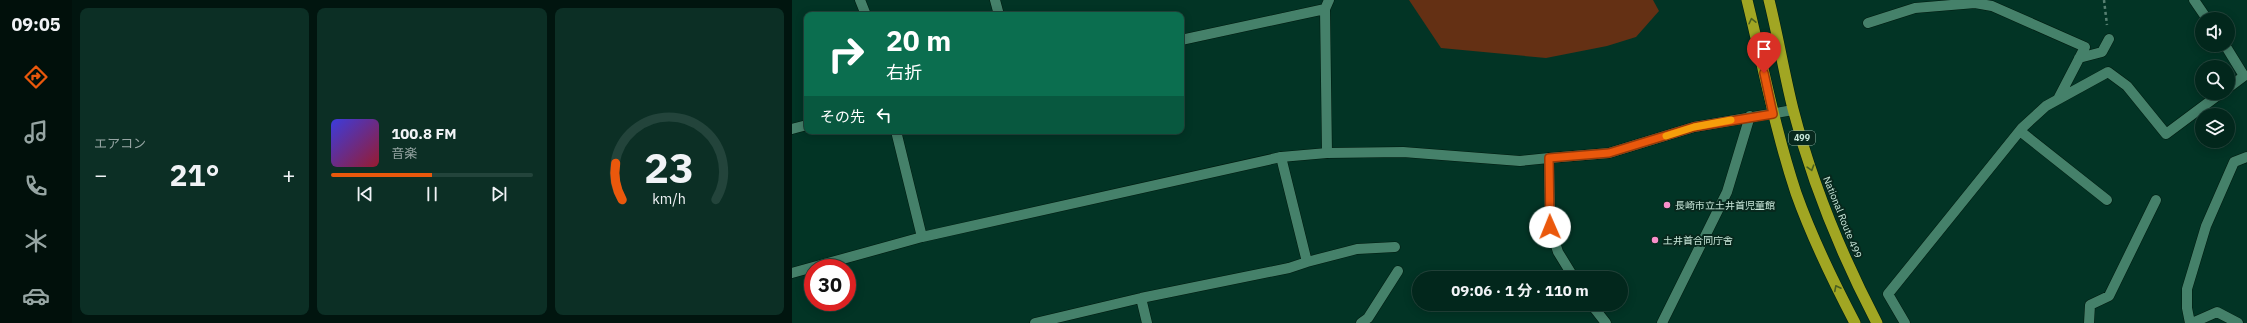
<!DOCTYPE html>
<html lang="ja">
<head>
<meta charset="utf-8">
<style>
  :root { --surface:#02271c; --page:#0c2f25; --text:#f1f3f6; --muted:#96a5a3; --line:#23443b; --accent:#ea580c }
  body { margin:0; font-family:"IBM Plex Sans","Noto Sans JP",sans-serif; background:var(--page); color:var(--text); height:100vh; display:flex; flex-direction:column; font-size:15px; white-space:nowrap }
  * { box-sizing:border-box; margin:0 }
  p { font-size:13px; color:var(--muted) }
  .icon { flex:none; width:22px; height:22px; fill:none; stroke:currentColor; stroke-width:2; stroke-linecap:round; stroke-linejoin:round }
  .map { position:relative; flex:1; overflow:hidden }
  .panel { display:flex; flex-direction:column; gap:8px; padding:8px; background:#01150f; width:720px }
  .panel>* { flex:none }
  .top-card { position:absolute; left:12px; top:12px; width:380px; height:122px; border-radius:8px; box-shadow:0 2px 10px #0003,0 0 0 1px var(--line); background:#0b6e4f; color:#fff; overflow:hidden }
  .buttons { position:absolute; left:1403px; top:12px; display:grid; gap:8px }
  .buttons a { display:grid; place-items:center; width:40px; height:40px; border-radius:50%; background:var(--surface); box-shadow:0 2px 10px #0003,0 0 0 1px var(--line); font-size:20px }
  .speed { position:absolute; left:12px; top:259px; display:flex; gap:8px; font-size:20px; font-weight:700; text-align:center }
  .speed>* { display:grid; place-content:center; width:52px; height:52px; border-radius:50%; background:var(--surface); box-shadow:0 2px 10px #0003,0 0 0 1px var(--line); line-height:1 }
  .speed .limit { border:6px solid #d22; background:#fff; color:#111 }
  .pin { position:absolute; display:grid; place-items:center; width:34px; height:34px; color:#fff; margin:-41px -17px; border-radius:50% 50% 50% 0; rotate:-45deg; box-shadow:0 0 4px #0007 }
  .pin .icon { rotate:45deg }
  .me { position:absolute; width:44px; margin:-22px; rotate:359deg; stroke-linejoin:round; filter:drop-shadow(0 0 3px #0008) }
  .turn { display:flex; align-items:center; gap:14px; height:84px; padding:0 16px; font-size:18px }
  .turn .icon { width:52px; height:52px; stroke-width:2.5 }
  .turn b { display:block; font-size:28px; line-height:34px }
  .then { display:flex; align-items:center; height:38px; padding:0 16px; background:#0003; gap:8px; font-size:15px }
  .big { font-size:30px; font-weight:700; line-height:1.1 }
  .panel .card { flex:1; display:flex; flex-direction:column; justify-content:center; gap:6px; min-width:0; padding:0 14px; border-radius:8px; background:var(--page) }
  .panel .dial { align-items:center; gap:0 }
  .dial svg { height:104px; overflow:visible; fill:none; stroke:var(--line); stroke-width:7; stroke-linecap:round; text-anchor:middle }
  .dial text { fill:var(--text); stroke:none }
  .song { display:flex; align-items:center; gap:12px }
  .cover { width:48px; height:48px; border-radius:6px; background:linear-gradient(135deg,hsl(240 70% 55%),hsl(350 70% 35%)) }
  .played { height:4px; border-radius:2px; background:linear-gradient(90deg,var(--accent) 50%,var(--line) 50%) }
  .keys { display:flex; justify-content:space-around; direction:ltr }
  .heat { display:flex; justify-content:space-between; align-items:center; font-size:22px; direction:ltr }
  .panel .tiles { flex:1; display:grid; gap:8px; grid-template-columns:repeat(3,1fr) }
  .trip { position:absolute; left:620px; top:271px; width:216px; height:40px; border-radius:20px; background:var(--surface); box-shadow:0 2px 10px #0003,0 0 0 1px var(--line); font-weight:700; line-height:40px; text-align:center }
  main { display:flex; flex:1; min-height:0 }
  .tabs { display:flex; flex-direction:column; width:72px; justify-content:space-around; align-items:center; background:#01100b; color:var(--muted) }
  .tabs .icon { width:28px; height:28px }
  .tabs .selected { color:var(--accent) }
  .tabs b { font-size:18px; color:var(--text) }
  .map>svg:first-child { display:block }
  .green { fill:#643014 }
  .lines { fill:none; stroke-linecap:round; stroke-linejoin:round }
  .minor-casing { stroke:#001a0f; stroke-width:11 }
  .tertiary-casing { stroke:#001a0f; stroke-width:11 }
  .trunk-casing { stroke:#001a0f; stroke-width:12 }
  .path { stroke:#578072; stroke-width:2.5; stroke-dasharray:3 3; stroke-linecap:butt }
  .minor { stroke:#45816a; stroke-width:10 }
  .tertiary { stroke:#45816a; stroke-width:10 }
  .trunk { stroke:#a1a623; stroke-width:11 }
  .oneway { stroke:#4c6120 }
  .route-casing { stroke:#983908; stroke-width:10 }
  .route { stroke:#ea580c; stroke-width:7 }
  .slow { stroke:#f59e0b; stroke-width:7 }
  .poi-dot { fill:#f98fca; stroke:#07281d; stroke-width:1.5 }
  .labels { text-anchor:middle; stroke-width:4; stroke-linejoin:round; paint-order:stroke }
  .shield { fill:#07281d; stroke:#90aea2; stroke-width:1 }
  .shield-label { font-size:9px; font-weight:bold; fill:#cae8db }
  .poi-label { font-size:10px; fill:#cae8db; stroke:#07281d; text-anchor:start }
  .street-label { font-size:10px; fill:#cae8db; stroke:#07281d }
</style>
</head>
<body>
<main>
<nav class="tabs">
<b>09:05</b>
<svg class="icon selected" aria-label="directions" viewBox="0 0 24 24"><path d="M12 3l9 9-9 9-9-9zM9 14v-3h6M13 9l2 2-2 2"/></svg>
<svg class="icon" aria-label="music" viewBox="0 0 24 24"><path d="M9 18V5l10-2v13"/><circle cx="6" cy="18" r="3"/><circle cx="16" cy="16" r="3"/></svg>
<svg class="icon" aria-label="phone" viewBox="0 0 24 24"><path d="M5 4h4l2 5-3 2q2 4 5 5l2-3 5 2v4C11 20 4 13 5 4z"/></svg>
<svg class="icon" aria-label="climate" viewBox="0 0 24 24"><path d="M12 3v18M4 7l16 10M4 17L20 7"/></svg>
<svg class="icon" aria-label="car" viewBox="0 0 24 24"><path d="M5 17H2v-5l4-1 3-4h7l3 4 3 1v5h-3M9 17h6M6 11h13"/><circle cx="7" cy="17" r="2"/><circle cx="17" cy="17" r="2"/></svg>
</nav>
<section class="panel">
<div class="tiles">
<div class="card"><p>エアコン</p>
<div class="heat"><a>−</a><b class="big">21°</b><a>+</a></div>
</div>
<div class="card">
<div class="song"><i class="cover"></i><div><b>100.8 FM</b><p>音楽</p></div></div>
<div class="played"></div>
<div class="keys"><svg class="icon" aria-label="previous" viewBox="0 0 24 24"><path d="M18 5L8 12l10 7zM5 5v14"/></svg><svg class="icon" aria-label="pause" viewBox="0 0 24 24"><path d="M8 5v14M16 5v14"/></svg><svg class="icon" aria-label="next" viewBox="0 0 24 24"><path d="M6 5l10 7-10 7zM19 5v14"/></svg></div>
</div>
<div class="card dial"><svg viewBox="0 0 100 80">
<path d="M14 69A42 42 0 1 1 86 69"/>
<path d="M14 69A42 42 0 0 1 9 41" stroke="#ea580c"/>
<text x="50" y="56" font-size="32" font-weight="700">23</text>
<text x="50" y="72" font-size="11">km/h</text>
</svg></div>
</div>
</section>
<div class="map">
<svg width="1455" height="323" viewBox="0 0 1455 323">
  <rect width="100%" height="100%" fill="#023425"/>
  <path class="green" d="M617,0H861L867,11L844,37L815,46L754,58L649,48Z"/>
  <g class="lines">
    <defs>
      <path id="minor" d="M203,0L207,15
        M1402,0L1415,19
        M1076,23L1123,8L1183,3L1200,6L1293,47L1266,99
        M389,40L533,9
        M1433,45L1452,76L1436,88
        M1287,58L1310,52L1317,39
        M0,129L15,125
        M1228,131L1315,200
        M535,153L533,9L537,0
        M757,158L758,227L766,252L782,278
        M515,262L565,249L603,247
        M799,304L814,323
        M243,323L349,298
        M355,323L349,298L497,268L515,262L489,157
        M569,323L576,318L606,271
        M870,323L935,192L958,116
        M1113,323L1096,294L1230,128L1254,106L1316,72L1335,86L1374,134L1429,93
        M1297,323L1298,305L1317,296L1364,200
        M1398,323L1395,308V289L1414,226L1442,162L1455,157
        M1400,323L1425,312L1446,323"/>
      <path id="tertiary" d="M68,0L74,15
        M104,131L130,237
        M0,273L130,237L489,157L535,153L611,152L728,161L757,158L817,153L902,127L1001,110"/>
      <path id="trunk" d="M955,0C971,65 983,130 1004,193C1020,238 1041,281 1063,323
        M977,0C986,36 992,73 1001,109C1020,183 1050,256 1085,323"/>
    </defs>
    <use href="#minor" class="minor-casing"/>
    <use href="#tertiary" class="tertiary-casing"/>
    <use href="#trunk" class="trunk-casing"/>
    <path class="path" d="M1312,0L1315,25"/>
    <use href="#minor" class="minor"/>
    <use href="#tertiary" class="tertiary"/>
    <use href="#trunk" class="trunk"/>
  </g>
  <defs><path id="oneway-chevron" d="M-2-3.5L2.5 0L-2 3.5" fill="none" stroke-width="1.6" stroke-linecap="round" stroke-linejoin="round"/></defs>
  <g class="oneway">
    <use href="#oneway-chevron" transform="translate(960 21) rotate(-103)"/>
    <use href="#oneway-chevron" transform="translate(1019 168) rotate(73)"/>
    <use href="#oneway-chevron" transform="translate(1045 288) rotate(-117)"/>
  </g>
  <g class="lines">
    <defs>
      <path id="route" d="M758,227L757,158L817,153L902,127L981,114L972,73"/>
    </defs>
    <use href="#route" class="route-casing"/>
    <use href="#route" class="route"/>
    <path class="slow" d="M874,136L902,127L939,120"/>
  </g>
  <g class="poi-dot">
    <circle cx="875" cy="205" r="4"/>
    <circle cx="863" cy="240" r="4"/>
  </g>
  <g class="labels">
    <rect class="shield" x="997" y="131" width="26" height="14" rx="3"/>
    <g class="shield-label">
      <text x="1010" y="141">499</text>
    </g>
    <g class="poi-label">
      <text x="883" y="209">長崎市立土井首児童館</text>
      <text x="871" y="244">土井首合同庁舎</text>
    </g>
    <g class="street-label">
      <text transform="translate(1051 217) rotate(68)" y="4">National Route 499</text>
    </g>
  </g>
</svg>
<div class="buttons">
<a><svg class="icon" aria-label="sound" viewBox="0 0 24 24"><path d="M4 9h4l5-4v14l-5-4H4zM17 9q2 3 0 6"/></svg></a>
<a><svg class="icon" aria-label="search" viewBox="0 0 24 24"><circle cx="10" cy="10" r="6"/><path d="M15 15l6 6"/></svg></a>
<a><svg class="icon" aria-label="layers" viewBox="0 0 24 24"><path d="M12 4l9 5-9 5-9-5zM3 14l9 5 9-5"/></svg></a>
</div>
<div class="speed"><div class="limit">30</div></div>
<div class="pin" style="left:972px;top:73px;background:#d93025"><svg class="icon" aria-label="arrive" viewBox="0 0 24 24"><path d="M6 21V4h12l-3 4 3 4H6"/></svg></div>
<svg class="me" style="left:758px;top:227px" viewBox="-20 -20 40 40"><circle r="19" fill="#fff"/><path d="M0-13L10 11 0 6-10 11z" fill="#ea580c"/></svg>
<div class="trip">09:06 · 1 分 · 110 m</div>
<div class="top-card">
<div class="turn"><svg class="icon" aria-label="right" viewBox="0 0 24 24"><path d="M7 20v-9h11M14 6l5 5-5 5"/></svg><div><b>20 m</b>右折</div></div>
<div class="then">その先<svg class="icon" aria-label="left" viewBox="0 0 24 24"><path d="M17 20v-9H6M10 6l-5 5 5 5"/></svg></div>
</div>
</div>
</main>
</body>
</html>
